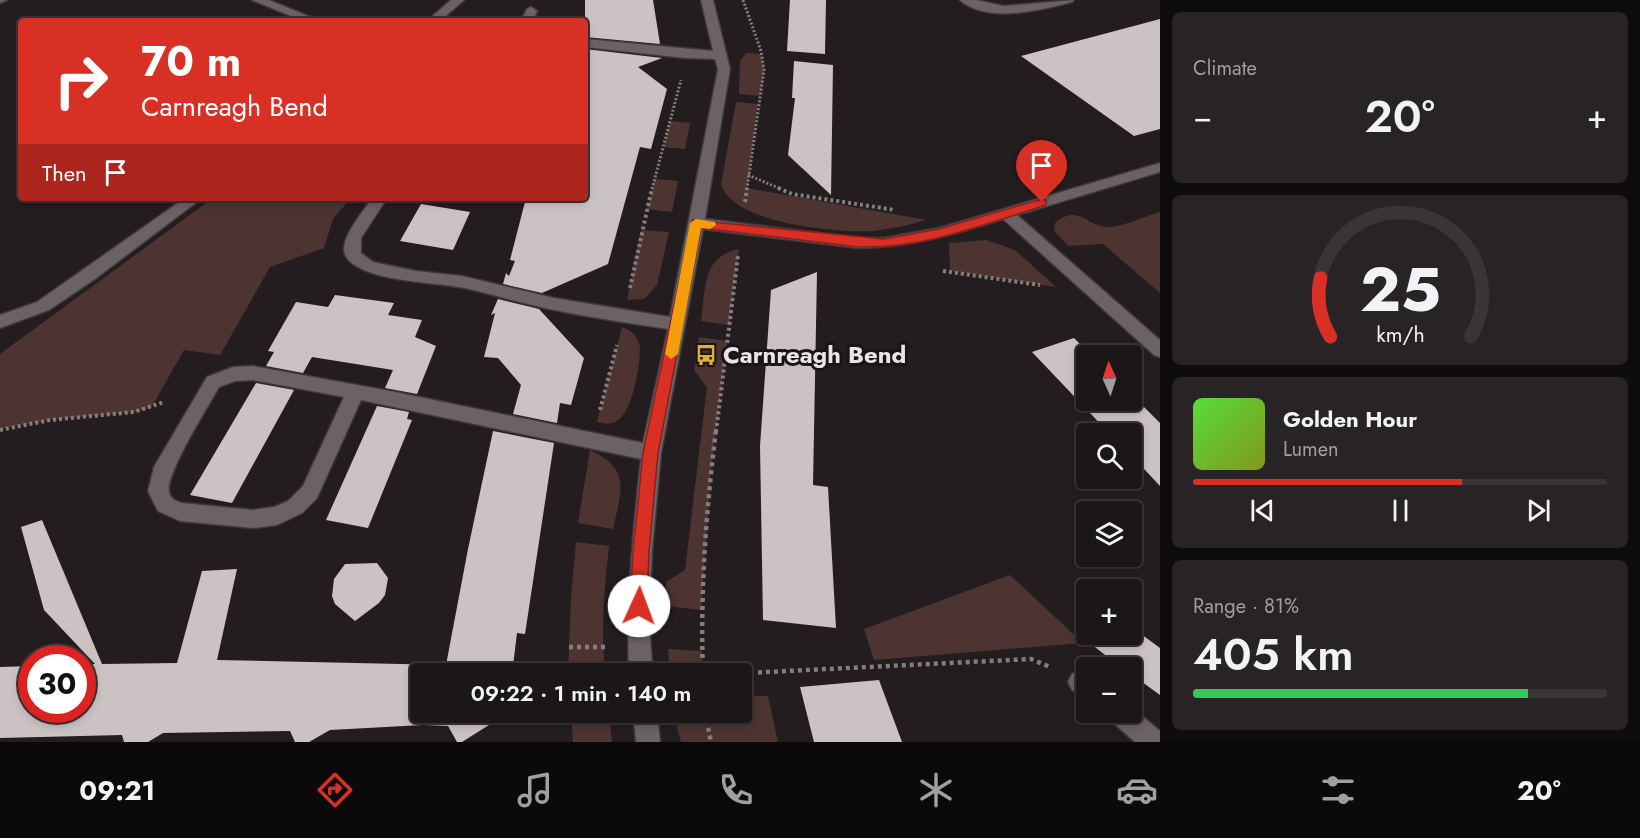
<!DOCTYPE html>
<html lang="en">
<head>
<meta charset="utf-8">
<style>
  :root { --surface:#1b1618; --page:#282325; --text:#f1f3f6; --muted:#a09fa2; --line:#393537; --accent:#d93025 }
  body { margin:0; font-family:Jost,sans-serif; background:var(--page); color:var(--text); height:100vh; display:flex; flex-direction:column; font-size:22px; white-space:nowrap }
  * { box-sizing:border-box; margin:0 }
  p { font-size:20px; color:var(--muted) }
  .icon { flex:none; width:33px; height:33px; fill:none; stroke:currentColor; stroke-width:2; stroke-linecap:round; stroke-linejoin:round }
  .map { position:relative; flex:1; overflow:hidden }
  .sheet { display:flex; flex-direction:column; gap:12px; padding:12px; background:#0f0c0d; width:480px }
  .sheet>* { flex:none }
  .hud { position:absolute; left:18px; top:18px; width:570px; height:183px; border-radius:6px; box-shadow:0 3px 9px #0003,0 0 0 2px var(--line); background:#d93025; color:#fff; overflow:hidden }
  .needle { width:39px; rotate:357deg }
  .fabs { position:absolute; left:1076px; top:345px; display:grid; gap:12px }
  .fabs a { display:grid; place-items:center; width:66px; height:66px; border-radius:6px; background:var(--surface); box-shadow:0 3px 9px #0003,0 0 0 2px var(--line); font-size:30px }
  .speed { position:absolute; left:18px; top:645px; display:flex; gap:12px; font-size:30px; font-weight:700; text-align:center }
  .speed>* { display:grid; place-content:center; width:78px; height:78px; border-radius:50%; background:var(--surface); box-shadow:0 3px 9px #0003,0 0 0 2px var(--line); line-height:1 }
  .speed .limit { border:9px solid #d22; background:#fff; color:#111 }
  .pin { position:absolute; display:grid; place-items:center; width:51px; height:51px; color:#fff; margin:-62px -26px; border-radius:50% 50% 50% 0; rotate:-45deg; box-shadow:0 0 6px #0007 }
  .pin .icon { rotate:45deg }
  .me { position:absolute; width:66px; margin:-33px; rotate:2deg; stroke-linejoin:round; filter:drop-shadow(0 0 4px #0008) }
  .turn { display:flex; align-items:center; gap:21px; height:126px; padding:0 24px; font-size:27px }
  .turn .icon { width:78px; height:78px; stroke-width:2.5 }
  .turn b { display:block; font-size:42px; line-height:51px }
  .then { display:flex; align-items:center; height:57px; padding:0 24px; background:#0003; gap:12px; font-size:22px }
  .big { font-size:45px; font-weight:600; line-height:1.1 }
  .sheet .tile { flex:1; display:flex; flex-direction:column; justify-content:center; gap:9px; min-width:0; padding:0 21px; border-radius:9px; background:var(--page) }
  .sheet .dial { align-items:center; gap:0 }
  .dial svg { height:156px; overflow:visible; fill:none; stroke:var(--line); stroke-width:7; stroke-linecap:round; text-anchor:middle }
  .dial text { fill:var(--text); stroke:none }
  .song { display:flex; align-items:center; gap:18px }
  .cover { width:72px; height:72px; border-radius:9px; background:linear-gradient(135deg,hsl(110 70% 55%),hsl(70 70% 35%)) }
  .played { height:6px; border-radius:3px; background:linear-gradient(90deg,var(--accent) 65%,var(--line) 65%) }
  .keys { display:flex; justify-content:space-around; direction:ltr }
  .heat { display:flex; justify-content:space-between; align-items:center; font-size:33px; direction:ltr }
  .charge { height:9px; border-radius:4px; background:linear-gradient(90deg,#34c759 81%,var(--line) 0) }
  .trip { position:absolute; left:410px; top:663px; width:342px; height:60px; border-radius:6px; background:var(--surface); box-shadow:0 3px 9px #0003,0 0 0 2px var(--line); font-weight:600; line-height:60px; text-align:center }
  .dock { display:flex; height:96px; justify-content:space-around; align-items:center; background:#0b090a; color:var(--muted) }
  .dock .icon { width:42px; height:42px }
  .dock .on { color:var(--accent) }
  .dock b { font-size:27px; color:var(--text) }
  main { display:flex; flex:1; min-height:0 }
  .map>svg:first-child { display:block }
  .green { fill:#4d3430 }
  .building { fill:#cbc2c3 }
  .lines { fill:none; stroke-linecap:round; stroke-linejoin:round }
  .minor-casing { stroke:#3d393a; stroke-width:3 }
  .path-far2 { stroke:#837e80; stroke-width:3; stroke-dasharray:2 2; stroke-linecap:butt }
  .path-far1 { stroke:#837e80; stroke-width:4; stroke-dasharray:3 3; stroke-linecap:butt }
  .path { stroke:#837e80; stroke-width:4.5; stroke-dasharray:4 4; stroke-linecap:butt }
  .minor { fill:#6a6265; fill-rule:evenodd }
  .route { fill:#d93025; stroke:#8d1f18; stroke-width:1.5 }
  .slow { fill:#f59e0b }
  .labels { text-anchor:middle; stroke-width:6; stroke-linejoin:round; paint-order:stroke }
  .poi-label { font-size:24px; font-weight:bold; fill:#e9e5e6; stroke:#1a1417; text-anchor:start }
</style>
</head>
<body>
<main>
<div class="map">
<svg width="1160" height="742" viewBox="0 0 1160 742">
  <rect width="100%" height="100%" fill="#241d20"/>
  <path class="green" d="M746,53L761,54L764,70L760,96L739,94L740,61Z
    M736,102L758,104L747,188L927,220C909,225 891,229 873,231C837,233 735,224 721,185Z
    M670,121L690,123L685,149L664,147Z
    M655,179L678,181L672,212L647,209Z
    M213,198H351L333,219L324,248L270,267L220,355L184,350L151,408L134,412L50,420L0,429V354Z
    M1160,212V293L1103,244L1069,246L1054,231L1055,223C1079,203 1086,227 1109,227C1122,227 1146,216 1160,212Z
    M641,230L669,232L657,285L644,299L627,300Z
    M986,240L1015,250L1056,287L950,271L949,243Z
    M739,249L729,325L701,321C706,289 701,257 739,249Z
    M622,327C633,331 637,335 640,347C640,365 633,414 615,422C609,425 603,423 597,422Z
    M699,337L727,341L711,473L701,610L666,606V582L685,570L707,387L694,370Z
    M590,450C632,470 621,491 613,529L578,523Z
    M576,542L609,546C604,589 601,630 605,673H568L571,597Z
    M1010,575L1083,643L874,660L864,629Z
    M668,649L702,651L703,673H670Z
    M741,696H768L778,742H681L673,713L741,712Z
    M571,713H609L612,742H573Z"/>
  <path class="building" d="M585,0H653L660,44L585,37Z
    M790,0H826L825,54L787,51Z
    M1160,19V129L1134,136L1021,56Z
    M585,49L662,58L638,67L667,89L651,149L640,147L608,264L542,293L503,284L506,273L509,276L515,261L510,260L526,198H585Z
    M794,61L833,65L831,195L788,155L795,98H792Z
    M421,204L470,212L453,250L400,241Z
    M817,272L813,485L828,487L836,628L763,620L760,446L771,290Z
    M335,295L394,303L388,315L422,320L415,337L436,346L417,394L385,388L393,370L312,357L303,373L266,366L274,352L268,351L296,302L328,307Z
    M498,299L539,309L584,358L571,405L560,403L557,423L513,414L521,385L498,358L484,357L495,313L491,315Z
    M1074,338L1092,356H1086V400H1131V394L1160,423V486L1131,455V434H1110L1032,352Z
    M256,383L294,390L232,503L190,495Z
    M377,406L409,412L407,419L412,420L368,528L326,520Z
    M493,431L554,443L525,634L517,633L512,674H420V712H508L506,725H489L462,742H457L448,726L423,725L330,730L309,742H295L290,731L163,733L148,742H124L122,735L0,738V667L32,666V710H82V665L95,664L44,610L21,527L42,520L102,664L177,663L202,571L237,569L217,660L446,665L468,549Z
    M377,563L388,578L385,595L379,603L355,621L335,604L332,596L334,579L345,564Z
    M1078,634H1141L1160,648V695L1131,674V668H1122Z
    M879,680L902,742H814L800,687Z"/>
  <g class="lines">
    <defs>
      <path id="minor" d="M0,0H7L0,3Z
        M252,0H269L320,21H303Z
        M451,0H464L440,21H427Z
        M701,0H713L730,69L705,219L859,238H884L939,228L1160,163V172L1017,215L1160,340V357L1154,355L1003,219C955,234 909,248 859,248L703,229L661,453L652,551L649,624L653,674H629C626,601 633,531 641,459L361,400L317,498L302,513L277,525L253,528L180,521L158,511L148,491L154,467L207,377L233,367L253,366L390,391L643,443L668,329C630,323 592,318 554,310C524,304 495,295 465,288C436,282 365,282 347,258C335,243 364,211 372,198H387L361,238V253L373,262L416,271L462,276L554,298L670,317L718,69L715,59L685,58L585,47V39L713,51ZM253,380L344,397L303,486L288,501L274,507L253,510L182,503C176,501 170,499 169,492C165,475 209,405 219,387L235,381Z
        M960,0H976L1004,6L1074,0L1072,2C1042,10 986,24 960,0Z
        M531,7L537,11L533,21H521L527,9Z
        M185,198H202L95,279L49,310L0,328V315L37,302Z
        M1080,670L1086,673V698L1072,690L1068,682L1072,674Z
        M1131,707L1160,731V742H1135L1110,720L1106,712H1131Z
        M633,712H657L660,742H636Z"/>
    </defs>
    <use href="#minor" class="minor-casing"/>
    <path class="path-far2" d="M743,0L761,51L764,70L747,189
      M748,175L781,189
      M652,189L681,80"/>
    <path class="path-far1" d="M778,188L792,194L895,210
      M745,202L747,188
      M943,271L1040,285
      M630,288L652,188
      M600,410L617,345
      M0,430L50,420L134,412L164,402
      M716,432L738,256"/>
    <path class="path" d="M569,647H605
      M703,674C700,593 706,511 716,430
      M726,674L1031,659L1050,667
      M705,712L711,742"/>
    <use href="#minor" class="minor"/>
  </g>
  <path class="route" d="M1042,199L1046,200V205C985,224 923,249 859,247L701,228L658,453L649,551L647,606L644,612L639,614L633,612L630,606L633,551L643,453L692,220L884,239L939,229Z"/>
  <path class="slow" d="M696,219L715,222L716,225L710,229L701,228L678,354L671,359L665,354L690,223Z"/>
  <defs>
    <symbol id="bus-bare" viewBox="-9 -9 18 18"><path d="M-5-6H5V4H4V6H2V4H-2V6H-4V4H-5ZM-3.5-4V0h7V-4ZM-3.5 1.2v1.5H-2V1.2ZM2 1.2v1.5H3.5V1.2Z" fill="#dfb034" stroke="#1a1417" stroke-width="2.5" paint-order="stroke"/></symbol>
  </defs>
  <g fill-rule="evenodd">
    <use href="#bus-bare" x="691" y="340" width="30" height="30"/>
  </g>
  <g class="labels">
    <g class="poi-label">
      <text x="723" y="363">Carnreagh Bend</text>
    </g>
  </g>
</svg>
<div class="fabs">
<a><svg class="needle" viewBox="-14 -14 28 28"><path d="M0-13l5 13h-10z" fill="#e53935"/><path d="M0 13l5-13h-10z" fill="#a09fa2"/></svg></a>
<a><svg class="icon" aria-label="search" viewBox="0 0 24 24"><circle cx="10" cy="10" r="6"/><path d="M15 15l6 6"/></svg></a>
<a><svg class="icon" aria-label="layers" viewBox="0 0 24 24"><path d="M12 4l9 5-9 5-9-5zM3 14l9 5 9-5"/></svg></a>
<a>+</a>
<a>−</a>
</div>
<div class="speed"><div class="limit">30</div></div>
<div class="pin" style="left:1042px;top:202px;background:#d93025"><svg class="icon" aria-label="arrive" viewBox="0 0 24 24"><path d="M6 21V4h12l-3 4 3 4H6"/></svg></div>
<svg class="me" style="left:639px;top:606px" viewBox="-20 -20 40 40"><circle r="19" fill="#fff"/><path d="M0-13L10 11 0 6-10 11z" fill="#d93025"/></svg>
<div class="trip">09:22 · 1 min · 140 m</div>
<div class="hud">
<div class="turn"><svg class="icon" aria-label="right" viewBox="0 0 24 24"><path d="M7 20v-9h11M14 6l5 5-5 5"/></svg><div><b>70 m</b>Carnreagh Bend</div></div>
<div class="then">Then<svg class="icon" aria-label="arrive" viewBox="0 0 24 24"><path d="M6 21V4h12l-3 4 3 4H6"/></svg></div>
</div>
</div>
<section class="sheet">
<div class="tile"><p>Climate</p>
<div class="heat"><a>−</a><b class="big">20°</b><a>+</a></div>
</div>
<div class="tile dial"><svg viewBox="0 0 100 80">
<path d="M14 69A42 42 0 1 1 86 69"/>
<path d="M14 69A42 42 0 0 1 9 39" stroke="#d93025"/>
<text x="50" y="56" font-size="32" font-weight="700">25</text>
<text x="50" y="72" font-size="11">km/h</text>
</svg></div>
<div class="tile">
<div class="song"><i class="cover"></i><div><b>Golden Hour</b><p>Lumen</p></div></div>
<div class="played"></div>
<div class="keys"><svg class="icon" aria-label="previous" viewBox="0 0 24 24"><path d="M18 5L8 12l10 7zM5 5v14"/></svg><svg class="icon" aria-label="pause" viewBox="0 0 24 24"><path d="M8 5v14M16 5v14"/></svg><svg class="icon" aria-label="next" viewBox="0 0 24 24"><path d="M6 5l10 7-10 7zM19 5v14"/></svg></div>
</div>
<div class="tile"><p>Range · 81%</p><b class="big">405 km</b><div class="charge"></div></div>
</section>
</main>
<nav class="dock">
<b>09:21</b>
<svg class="icon on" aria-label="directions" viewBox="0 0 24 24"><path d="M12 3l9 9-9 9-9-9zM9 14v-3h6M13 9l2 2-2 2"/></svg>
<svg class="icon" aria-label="music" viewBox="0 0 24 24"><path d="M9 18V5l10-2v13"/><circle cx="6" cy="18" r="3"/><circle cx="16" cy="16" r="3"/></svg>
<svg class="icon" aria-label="phone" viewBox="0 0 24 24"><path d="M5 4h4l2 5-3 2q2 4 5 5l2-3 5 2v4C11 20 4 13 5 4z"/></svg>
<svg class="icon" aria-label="climate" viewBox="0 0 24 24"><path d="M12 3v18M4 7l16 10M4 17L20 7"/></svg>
<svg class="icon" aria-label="car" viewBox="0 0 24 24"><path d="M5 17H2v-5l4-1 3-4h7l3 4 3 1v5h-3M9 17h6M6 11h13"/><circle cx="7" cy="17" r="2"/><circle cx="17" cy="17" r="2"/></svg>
<svg class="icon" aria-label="filters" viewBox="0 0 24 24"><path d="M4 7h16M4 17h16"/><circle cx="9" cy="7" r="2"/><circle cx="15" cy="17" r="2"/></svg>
<b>20°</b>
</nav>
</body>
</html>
